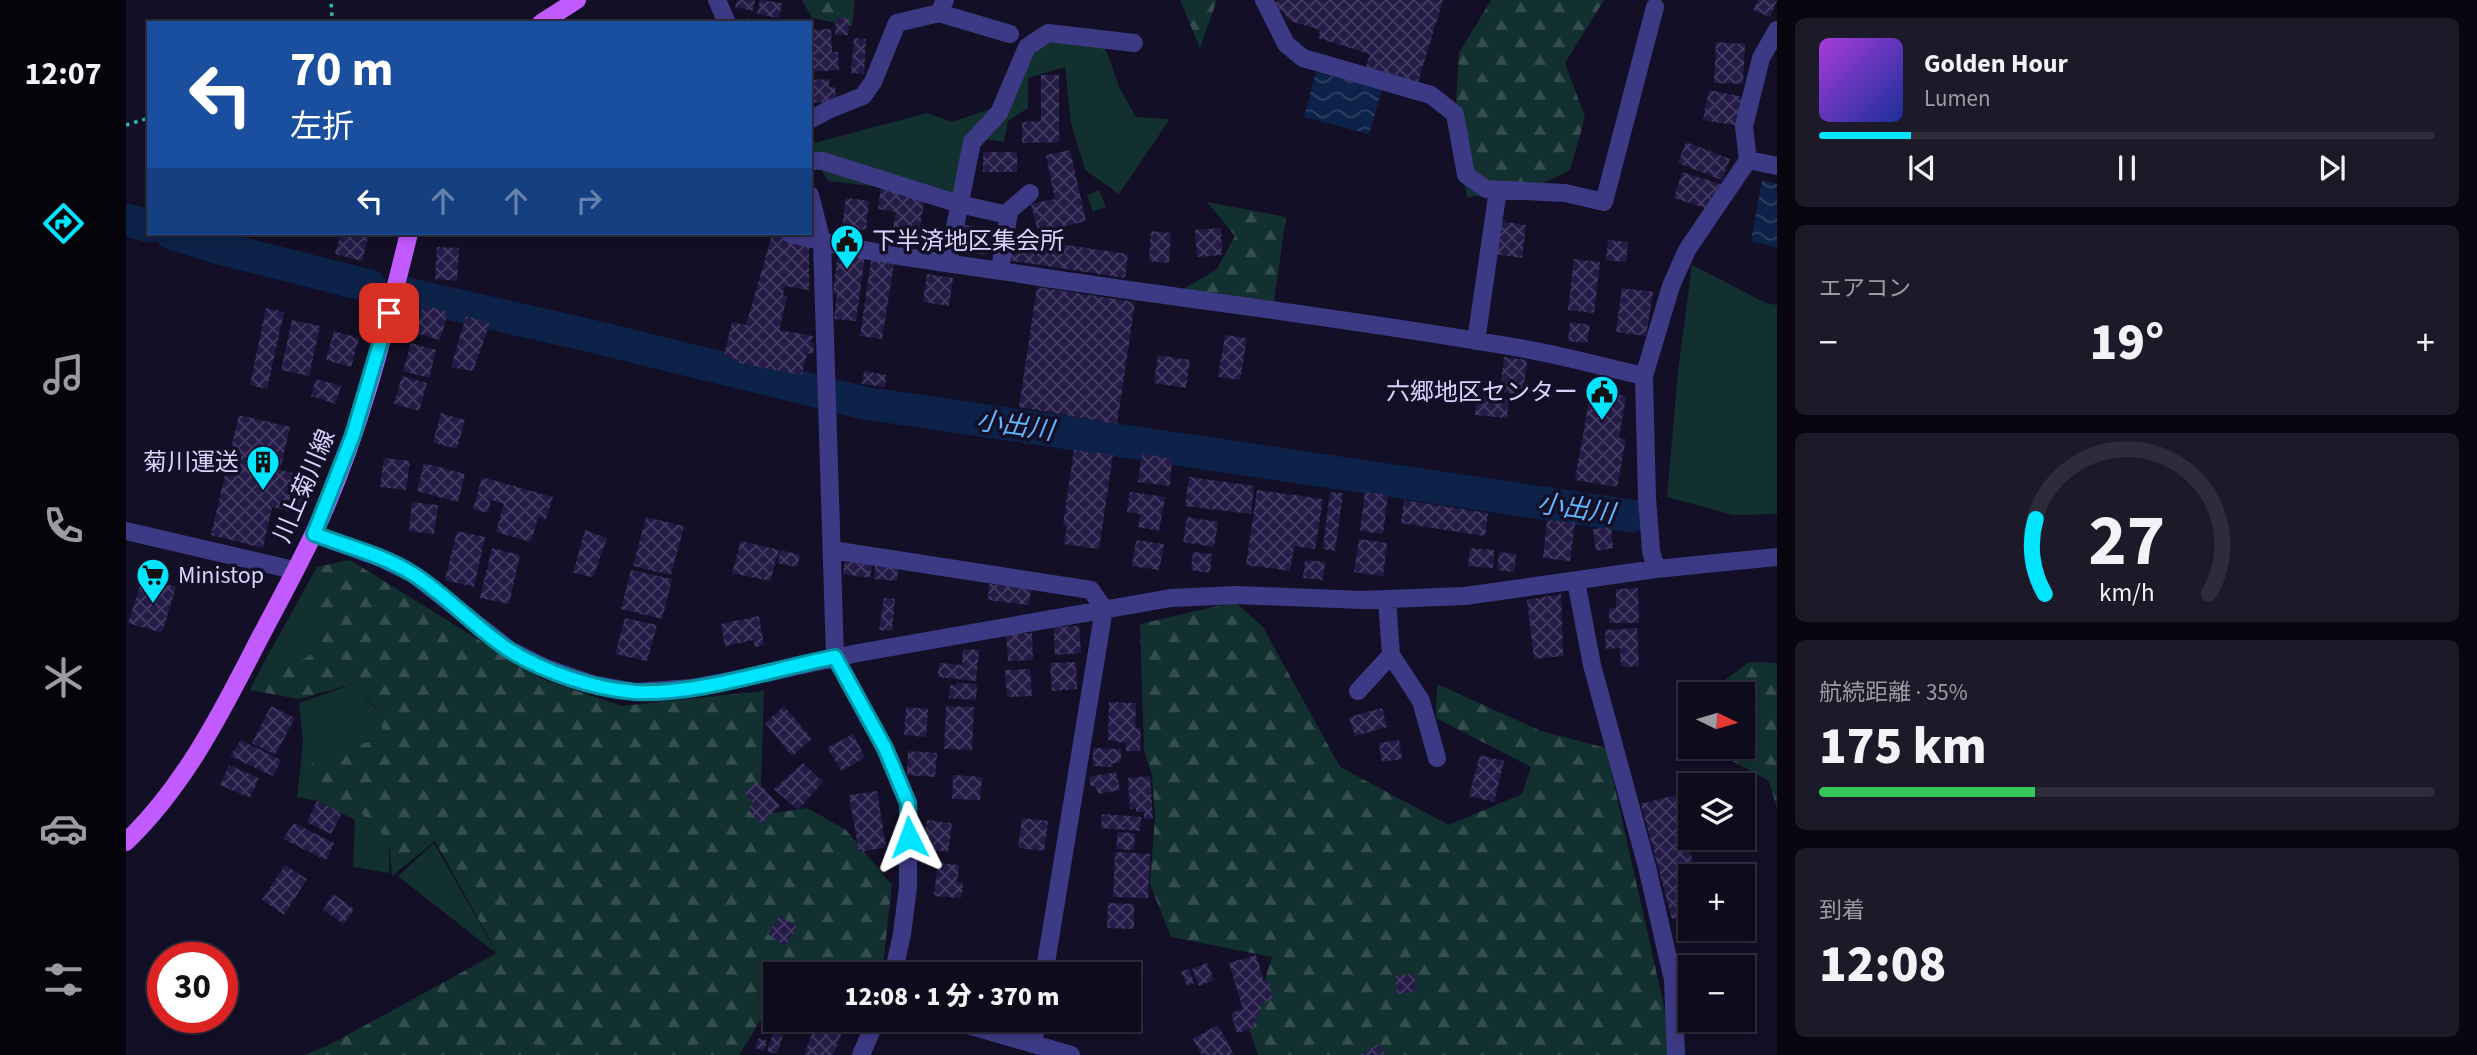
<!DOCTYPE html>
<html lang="ja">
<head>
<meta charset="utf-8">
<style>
  :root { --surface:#0e0b1c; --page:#1c1929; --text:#f1f3f6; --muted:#9b9ba3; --line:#2e2b3b; --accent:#00e5ff }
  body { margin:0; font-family:"Source Sans 3","Noto Sans JP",sans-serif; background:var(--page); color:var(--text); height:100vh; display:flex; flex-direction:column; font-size:26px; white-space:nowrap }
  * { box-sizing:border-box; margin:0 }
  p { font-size:23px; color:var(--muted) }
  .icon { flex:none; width:38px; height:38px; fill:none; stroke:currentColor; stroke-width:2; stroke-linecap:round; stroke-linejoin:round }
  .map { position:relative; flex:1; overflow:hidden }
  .details { display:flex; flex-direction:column; gap:18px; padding:18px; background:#08060f; width:700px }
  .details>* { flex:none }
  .banner { position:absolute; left:21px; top:21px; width:665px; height:214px; border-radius:0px; box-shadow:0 4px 10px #0003,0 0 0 2px var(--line); background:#1a4fa0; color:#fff; overflow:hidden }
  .needle { width:46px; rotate:95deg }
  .tools { position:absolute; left:1552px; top:682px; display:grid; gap:14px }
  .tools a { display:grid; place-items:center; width:77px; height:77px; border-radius:0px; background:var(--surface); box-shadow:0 4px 10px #0003,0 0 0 2px var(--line); font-size:35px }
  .speed { position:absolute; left:21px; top:942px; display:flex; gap:14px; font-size:35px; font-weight:700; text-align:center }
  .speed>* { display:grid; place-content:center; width:91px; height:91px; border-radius:50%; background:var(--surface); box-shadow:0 4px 10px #0003,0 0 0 2px var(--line); line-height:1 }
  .speed .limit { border:10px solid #d22; background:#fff; color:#111 }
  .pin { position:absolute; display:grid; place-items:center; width:60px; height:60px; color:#fff; margin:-30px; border-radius:14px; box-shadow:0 4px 10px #0006 }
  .me { position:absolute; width:77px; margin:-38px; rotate:357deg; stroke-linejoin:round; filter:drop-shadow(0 0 5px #0008) }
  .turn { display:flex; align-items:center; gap:24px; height:147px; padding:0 28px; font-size:32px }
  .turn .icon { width:91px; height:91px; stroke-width:2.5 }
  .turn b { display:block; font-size:49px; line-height:60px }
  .lanes { display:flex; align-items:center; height:66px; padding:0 28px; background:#0003; justify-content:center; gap:35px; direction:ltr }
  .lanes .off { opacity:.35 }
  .big { font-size:52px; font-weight:800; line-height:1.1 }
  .details .tile { flex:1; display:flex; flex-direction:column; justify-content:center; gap:10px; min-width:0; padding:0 24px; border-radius:10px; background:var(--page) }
  .details .dial { align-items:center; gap:0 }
  .dial svg { height:182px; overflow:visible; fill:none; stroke:var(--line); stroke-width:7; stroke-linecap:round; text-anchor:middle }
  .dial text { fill:var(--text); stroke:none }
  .song { display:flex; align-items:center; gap:21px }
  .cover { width:84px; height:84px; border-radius:10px; background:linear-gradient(135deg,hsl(280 70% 55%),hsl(230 70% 35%)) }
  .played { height:7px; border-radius:4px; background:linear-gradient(90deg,var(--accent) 15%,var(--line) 15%) }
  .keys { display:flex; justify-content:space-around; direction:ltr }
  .heat { display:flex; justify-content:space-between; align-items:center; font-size:38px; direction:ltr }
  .charge { height:10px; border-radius:5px; background:linear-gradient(90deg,#34c759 35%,var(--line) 0) }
  .trip { position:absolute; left:637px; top:962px; width:378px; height:70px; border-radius:0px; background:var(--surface); box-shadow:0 4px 10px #0003,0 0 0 2px var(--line); font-weight:800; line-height:70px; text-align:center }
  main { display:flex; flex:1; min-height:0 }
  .tabs { display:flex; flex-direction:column; width:126px; justify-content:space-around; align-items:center; background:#06040b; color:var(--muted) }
  .tabs .icon { width:49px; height:49px }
  .tabs .active { color:var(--accent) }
  .tabs b { font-size:32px; color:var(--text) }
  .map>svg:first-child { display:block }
  .green { fill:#12302f }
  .forest { fill:url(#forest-firs) }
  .water { fill:url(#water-waves) }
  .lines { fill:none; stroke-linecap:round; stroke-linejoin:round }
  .river { stroke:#0c2248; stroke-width:33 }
  .building { fill:url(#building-cross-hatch) }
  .path { stroke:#2fb8b0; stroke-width:3.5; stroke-dasharray:3.5 5; stroke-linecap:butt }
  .minor { stroke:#3d3a85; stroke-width:18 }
  .major { stroke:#c25bff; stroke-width:18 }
  .route-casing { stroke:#0095a6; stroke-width:18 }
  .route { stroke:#00e5ff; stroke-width:12 }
  .labels { text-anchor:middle; stroke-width:7; stroke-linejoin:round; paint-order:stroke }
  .poi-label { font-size:24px; fill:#d9d4ff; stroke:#130f26; text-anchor:start }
  .street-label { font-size:24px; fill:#d9d4ff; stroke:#130f26 }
  .water-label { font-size:26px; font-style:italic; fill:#62b6ff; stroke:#130f26 }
</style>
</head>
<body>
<main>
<nav class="tabs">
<b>12:07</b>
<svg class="icon active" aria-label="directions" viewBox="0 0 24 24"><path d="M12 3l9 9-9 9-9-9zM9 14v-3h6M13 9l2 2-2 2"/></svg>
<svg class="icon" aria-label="music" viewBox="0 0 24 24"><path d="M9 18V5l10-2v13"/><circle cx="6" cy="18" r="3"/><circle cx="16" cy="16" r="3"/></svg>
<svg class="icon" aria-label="phone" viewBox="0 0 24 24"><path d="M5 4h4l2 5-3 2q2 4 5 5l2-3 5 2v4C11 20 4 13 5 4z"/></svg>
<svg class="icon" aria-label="climate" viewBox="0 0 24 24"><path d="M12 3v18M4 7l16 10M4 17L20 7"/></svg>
<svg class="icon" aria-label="car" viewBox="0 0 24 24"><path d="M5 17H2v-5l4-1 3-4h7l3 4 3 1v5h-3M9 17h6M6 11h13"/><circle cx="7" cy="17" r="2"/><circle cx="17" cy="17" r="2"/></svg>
<svg class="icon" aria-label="filters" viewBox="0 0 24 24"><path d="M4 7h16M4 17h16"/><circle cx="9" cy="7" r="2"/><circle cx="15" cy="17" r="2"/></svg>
</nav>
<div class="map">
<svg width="1651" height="1055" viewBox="0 0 1651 1055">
  <defs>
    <pattern id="forest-firs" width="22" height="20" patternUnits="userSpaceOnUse" patternTransform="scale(1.75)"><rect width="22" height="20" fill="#12302f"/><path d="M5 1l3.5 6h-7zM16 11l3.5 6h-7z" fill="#344d4e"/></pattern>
    <pattern id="water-waves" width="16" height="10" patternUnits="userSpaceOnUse" patternTransform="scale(1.75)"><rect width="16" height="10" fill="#0c2248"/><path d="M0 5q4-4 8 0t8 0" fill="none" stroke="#2f4163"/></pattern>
    <pattern id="building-cross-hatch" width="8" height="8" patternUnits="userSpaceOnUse" patternTransform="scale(1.75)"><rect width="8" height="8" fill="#241b47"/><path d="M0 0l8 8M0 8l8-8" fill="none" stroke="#433b63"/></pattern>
  </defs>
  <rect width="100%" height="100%" fill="#130f26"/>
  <path class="green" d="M977,42L994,89L1010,117L1044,119L993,194L959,170L945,123L939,67L902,78V108L882,121L878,142L859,139L838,157L833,196L702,181L684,150V144L801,113L826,122L867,108L908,43Z
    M973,190L980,207L967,212L961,195Z
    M1566,265L1640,303L1651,305V514L1607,515L1541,497L1552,372Z
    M191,567L186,612L202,629C183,665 176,662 137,664Z
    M227,684L251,710L260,739L191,752L176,784L231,809L263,841V873L227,867L229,820L191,801L171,797L177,743L173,703Z
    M308,843L371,954L272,876Z"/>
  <path class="forest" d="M676,0H729L726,26L686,18Z
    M1054,0H1091L1074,48Z
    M1365,0H1478L1439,63L1459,117L1444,170L1396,194L1341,197L1328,136L1333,53Z
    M1081,202L1160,217L1148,301L1056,290L1091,269L1109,236Z
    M224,560L416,679L496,706L638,691L634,815L681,808L720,830L766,885L756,973L670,963L663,975H649V997L613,1055H178L207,1043L371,953L309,841L266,876L263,841L231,809L176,784L191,752L259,739L251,709L227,684L173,699L124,690L137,664C175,662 183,665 202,629L186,612L191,567Z
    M1109,602L1137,627L1214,767L1323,825L1396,794L1405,767L1310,718L1311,684L1415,731L1480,748L1549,1055H1132L1123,1029L1146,957L1045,937L1024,884L1029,817L1026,776L1018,750L1014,624Z
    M1623,662L1651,663V808L1643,781L1599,757L1598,747H1617V695H1592L1591,686Z"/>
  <path class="water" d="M1190,72L1256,90L1243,134L1178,117Z
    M1636,180L1651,184V248L1625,241Z"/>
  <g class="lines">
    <path class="river" d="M0,220L23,226
      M45,233L93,248L244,286
      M281,294L457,334L739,403L1505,516"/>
  </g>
  <path class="building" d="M611,0H629L627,11L609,7Z
    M634,0L656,3L653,18L631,14Z
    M1151,0H1317L1292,82L1262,73L1259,80L1238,73L1244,54L1192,38L1194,30L1165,21L1149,5Z
    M1632,0H1651L1644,17L1627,10Z
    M621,18L638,22V23H620Z
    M710,18H723L722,35H709Z
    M705,29L706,52H712L713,70L684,72V30Z
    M728,38L740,39L738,74L725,73Z
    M1590,42L1619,44L1617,84L1588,83Z
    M915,75H933V142L896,143V122L915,121Z
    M703,79V87H709L710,101L684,103V80Z
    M1583,90L1618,97L1613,126L1577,120Z
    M1560,142L1604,159L1596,180L1552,163Z
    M944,150L960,221L912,233L905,204L929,199L920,155Z
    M857,152H891V172H857Z
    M1556,172L1594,184L1585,210L1548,198Z
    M755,188L799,195L792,239L766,234L770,212L752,209Z
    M720,198L743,201L740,230L716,227Z
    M1372,221L1400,225L1396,258L1368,254Z
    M838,225L864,228L861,255L836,252Z
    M1095,228L1096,255L1071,257L1069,230Z
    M1025,231L1045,233L1043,263L1023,261Z
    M215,233H243L236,261L209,254Z
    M646,235L683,245V290L659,286L657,295L661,297L653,330L687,336L685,343H688L687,354L681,353L676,375L613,363V360L598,356L606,322L620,325Z
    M884,237L1002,254L999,278L881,260Z
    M1482,240L1502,242L1500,262L1480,260Z
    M311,247L333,248L331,281L309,279Z
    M712,252L739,256L730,321L708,319L711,295L707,294Z
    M1448,259L1474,262L1468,313L1442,310Z
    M745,260L768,263L756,339L734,336Z
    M801,274L827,278L823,306L797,302Z
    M911,287L1009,302L991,424L893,407Z
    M1496,288L1527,292L1520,336L1490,332Z
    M297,305L322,312L314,340L290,333Z
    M140,308L158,312L141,389L124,385Z
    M340,316L364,323L347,371L325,367Z
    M166,320L194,326L183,376L155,370Z
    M1444,322L1464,325L1461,343L1442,341Z
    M208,331L233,338L225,367L200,360Z
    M1099,335L1121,338L1114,380L1092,377Z
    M285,343L310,350L303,378L277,371Z
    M1032,355L1064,360L1060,388L1028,383Z
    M1378,357L1401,360L1397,395L1374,392Z
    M738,371L760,375L759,387L736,384Z
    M276,376L301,383L293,411L268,404Z
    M190,379L215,386L210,404L185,396Z
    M1465,390L1500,396L1493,438L1500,439L1491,487L1449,480Z
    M1351,395L1383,399L1381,418L1349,415Z
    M315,413L339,420L331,449L307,442Z
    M113,415L164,427L154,470L182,477L174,514L146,507L137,548L85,535Z
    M948,450L987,455L973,549L938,544L941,526L937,525Z
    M1016,453L1046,459L1044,486L1012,482Z
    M258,458L284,461L280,490L254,487Z
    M298,463L339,474L332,502L291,491Z
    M356,477L427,497L420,519L412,517L405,542L370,532L378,504L365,500L362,513L347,509Z
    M1063,477L1128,486L1125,514L1059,506Z
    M1131,490L1197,499L1189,549L1168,546L1164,571L1120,565Z
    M1004,492L1039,497L1033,531L1012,527L1014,514L1001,512Z
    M1204,492L1217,493L1209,551L1197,549Z
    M1239,492L1262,495L1257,534L1234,531Z
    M1278,500L1362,513L1359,536L1275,523Z
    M286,502L312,505L308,534L283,531Z
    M520,517L558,526L545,575L507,566Z
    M1061,517L1092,522L1088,547L1057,542Z
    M1421,520L1449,523L1444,561L1417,558Z
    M1485,527L1487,548L1470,551L1467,529Z
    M459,530L481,538L467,577L447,573Z
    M331,531L359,537L348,587L319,580Z
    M1233,539L1261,543L1257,576L1228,572Z
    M1010,540L1038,544L1033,570L1006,566Z
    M615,541L653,550L644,581L606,573Z
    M366,548L394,555L383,604L354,598Z
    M1344,548L1368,550L1367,568L1342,566Z
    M655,550L674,555L671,567L651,563Z
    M1067,552L1086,554L1084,573L1065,570Z
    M1373,552L1390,554L1388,572L1371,570Z
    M1179,560L1199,562L1197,580L1177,578Z
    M719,561L746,565L744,578L717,574Z
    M749,566L772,568L771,581L748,579Z
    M505,570L546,579L536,619L495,609Z
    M17,577L50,587L36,633L2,623Z
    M863,584L905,589L903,605L862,600Z
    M1512,588L1513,623H1483V608H1490V589Z
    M1435,594L1437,656L1408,659L1401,600Z
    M758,598L769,599L766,631L753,630Z
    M633,616L638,645L629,647L628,640L599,646L595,624Z
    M499,618L531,625L521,661L489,654Z
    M953,626L955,653L929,655L928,627Z
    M1511,628L1513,666L1495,667L1494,648L1480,649L1479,630Z
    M906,633L907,660L882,661L880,634Z
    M837,649L853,650L850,681L812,677L813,663L836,665Z
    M950,662L951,689L926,691L924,663Z
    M904,669L906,696L881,697L879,670Z
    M830,683L851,684L850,700L823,698L824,685L830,686Z
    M983,702L1010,703L1009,728H1015L1014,751H1000V743L982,740Z
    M145,706L169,718L149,755L126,743Z
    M658,706L686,739L666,756L639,723Z
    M820,706L848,707L846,750L818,749Z
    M780,707L802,709L800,737L778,735Z
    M1256,708L1261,727L1229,736L1223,717Z
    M727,734L739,757L716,771L701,748Z
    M115,740L155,760L147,776L104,756Z
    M1273,740L1276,759L1256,762L1253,743Z
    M967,748L995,749V762L985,764L986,767L967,766Z
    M782,751L811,753L809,777L781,775Z
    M1354,755L1378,761L1368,802L1343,796Z
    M677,763L697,782L672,810L648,789Z
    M103,765L133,778L124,798L94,785Z
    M990,772L994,790L973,794L969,786H965L963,777Z
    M827,775L856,777L854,800L826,799Z
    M1024,776L1027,819H1018V812H1010V808L1004,809L1002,778Z
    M631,781L654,806L635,824L622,809L628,803L619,794Z
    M751,791L760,847L733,852L723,795Z
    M1549,795L1571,877H1564V915L1546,919L1515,804Z
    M191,801L216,813L205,834L181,822Z
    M976,814L1015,817L1014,831L975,828Z
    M896,818L922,821L918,851L892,848Z
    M801,820L826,823L822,852L797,849Z
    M168,823L208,843L200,860L157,839Z
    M992,832L1009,833L1008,850L990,849Z
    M989,852L1024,854L1022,898L987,897Z
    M812,863L833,865L831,882L837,883L835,898L808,896Z
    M159,865L181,879L158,915L136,900Z
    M207,894L228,909L218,924L197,910Z
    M982,903L1008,904V929L981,928Z
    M654,916L671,927L659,946L642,934Z
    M1130,955L1138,981L1142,980L1147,998L1134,1005L1136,1009H1133L1134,1015L1129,1016L1131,1022L1127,1023L1128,1028L1111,1033L1105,1013L1117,1009L1103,963Z
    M1081,963L1088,980L1073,986L1066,969Z
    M1063,969L1068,983L1061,986L1055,972Z
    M1288,974L1290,992L1271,994L1269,976Z
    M691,1020H721L707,1055H678Z
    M1092,1025L1108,1055H1076L1067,1039Z
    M647,1033L657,1035L651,1054L641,1051Z
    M632,1038L641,1041L638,1051L629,1048Z
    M1252,1044L1259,1055H1234Z"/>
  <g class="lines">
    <path class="path" d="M202,23L206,18L205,0
      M0,125L23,118"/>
    <path class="minor" d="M591,0L601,23
      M819,0L813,13L884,34
      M1138,0L1160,44L1177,58L1305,95L1329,114L1340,175L1360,189L1439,193L1478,202L1529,7
      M684,120L702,110L737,96L747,82L771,23L813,13
      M1622,160L1618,126L1635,58L1651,30
      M684,161H697L833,204L882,215
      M684,195L696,242L709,657L759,749L782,803V887L776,934L767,975
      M663,233C742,255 826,263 907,276C1071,301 1236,320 1399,349C1439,356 1478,367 1518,376
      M822,262L846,142L873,113L901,47L922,33L1008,43
      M874,270L883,211L904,193
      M1350,341L1372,190
      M0,531L168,570
      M188,534L254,558L287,574L384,650L420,668L466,684L509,692L565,688L598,682L732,653L1045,598L1111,595L1236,600L1339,596L1530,569L1651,557
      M706,550L965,590L978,609L918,975
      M1530,569L1525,551L1521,498L1518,376L1545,286L1561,250L1622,160L1651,166
      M1450,581L1466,665L1521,867L1547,980L1550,1055
      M1261,599L1265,655L1295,701L1311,758
      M1232,691L1265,655
      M825,1020L945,1055
      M907,1044L911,1020
      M735,1055L750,1020"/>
    <path class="major" d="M415,23L451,0
      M0,842C56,788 91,721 126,653C146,614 168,575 187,535C232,441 258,335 283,233"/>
  </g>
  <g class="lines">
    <defs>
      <path id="route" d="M263,313L227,435L188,534C220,546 257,555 287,574C321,595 349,628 383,650C418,672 468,689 509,692C573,695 646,669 709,657L759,748L767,767L782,803L783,837"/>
    </defs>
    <use href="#route" class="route-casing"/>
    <use href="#route" class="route"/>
  </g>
  <defs>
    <symbol id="civic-pin" viewBox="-11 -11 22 30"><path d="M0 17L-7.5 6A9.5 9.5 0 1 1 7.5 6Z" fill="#00e5ff" stroke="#130f26"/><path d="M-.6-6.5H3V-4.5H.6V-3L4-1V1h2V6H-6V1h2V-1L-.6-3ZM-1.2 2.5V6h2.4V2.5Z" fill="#111"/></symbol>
    <symbol id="building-pin" viewBox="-11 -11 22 30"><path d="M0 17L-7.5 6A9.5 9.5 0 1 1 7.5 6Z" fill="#00e5ff" stroke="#130f26"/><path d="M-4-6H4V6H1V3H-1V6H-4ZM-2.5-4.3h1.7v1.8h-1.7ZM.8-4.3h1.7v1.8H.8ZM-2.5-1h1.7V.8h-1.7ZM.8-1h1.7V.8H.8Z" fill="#111"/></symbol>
    <symbol id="supermarket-pin" viewBox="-11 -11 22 30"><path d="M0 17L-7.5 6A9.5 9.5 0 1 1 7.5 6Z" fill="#00e5ff" stroke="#130f26"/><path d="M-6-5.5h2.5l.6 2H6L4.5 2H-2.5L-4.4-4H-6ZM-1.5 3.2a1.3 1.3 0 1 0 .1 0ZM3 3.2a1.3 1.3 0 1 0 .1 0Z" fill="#111"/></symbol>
  </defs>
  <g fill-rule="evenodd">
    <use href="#civic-pin" x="702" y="222" width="38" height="52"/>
    <use href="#civic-pin" x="1457" y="373" width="38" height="52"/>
    <use href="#building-pin" x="118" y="443" width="38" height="52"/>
    <use href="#supermarket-pin" x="8" y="556" width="38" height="52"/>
  </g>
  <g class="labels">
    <g class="poi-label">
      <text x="746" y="249">下半済地区集会所</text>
      <text x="1452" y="400" text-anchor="end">六郷地区センター</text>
      <text x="113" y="470" text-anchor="end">菊川運送</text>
      <text x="52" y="583">Ministop</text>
    </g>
    <g class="street-label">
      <text transform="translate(178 486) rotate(-67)" y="8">川上菊川線</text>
    </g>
    <g class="water-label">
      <text transform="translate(889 425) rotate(8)" y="9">小出川</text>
      <text transform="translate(1450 508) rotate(8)" y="9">小出川</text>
    </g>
  </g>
</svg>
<div class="tools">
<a><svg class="needle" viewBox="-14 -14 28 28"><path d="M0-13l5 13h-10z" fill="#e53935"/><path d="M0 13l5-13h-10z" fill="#9b9ba3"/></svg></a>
<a><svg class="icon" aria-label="layers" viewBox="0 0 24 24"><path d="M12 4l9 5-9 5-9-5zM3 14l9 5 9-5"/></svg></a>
<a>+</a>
<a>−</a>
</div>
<div class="speed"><div class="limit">30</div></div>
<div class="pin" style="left:263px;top:313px;background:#d93025"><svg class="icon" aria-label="arrive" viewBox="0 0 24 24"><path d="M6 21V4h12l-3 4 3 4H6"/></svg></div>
<svg class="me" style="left:783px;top:837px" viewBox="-20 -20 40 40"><path d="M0-17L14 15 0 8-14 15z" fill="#00e5ff" stroke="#fff" stroke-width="4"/></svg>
<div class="trip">12:08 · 1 分 · 370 m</div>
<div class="banner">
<div class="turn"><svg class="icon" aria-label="left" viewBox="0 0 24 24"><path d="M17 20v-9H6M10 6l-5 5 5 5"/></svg><div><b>70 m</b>左折</div></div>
<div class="lanes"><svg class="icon" aria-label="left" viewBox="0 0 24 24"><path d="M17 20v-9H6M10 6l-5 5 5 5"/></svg><svg class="icon off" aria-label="ahead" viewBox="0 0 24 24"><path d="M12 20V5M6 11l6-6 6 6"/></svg><svg class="icon off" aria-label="ahead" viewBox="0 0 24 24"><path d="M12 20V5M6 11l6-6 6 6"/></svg><svg class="icon off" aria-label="right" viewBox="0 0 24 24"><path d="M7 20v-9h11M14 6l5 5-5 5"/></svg></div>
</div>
</div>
<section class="details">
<div class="tile">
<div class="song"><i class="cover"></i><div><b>Golden Hour</b><p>Lumen</p></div></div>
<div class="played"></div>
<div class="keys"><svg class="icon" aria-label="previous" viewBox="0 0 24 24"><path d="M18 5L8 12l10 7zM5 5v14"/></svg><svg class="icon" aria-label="pause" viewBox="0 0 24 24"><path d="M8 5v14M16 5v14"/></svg><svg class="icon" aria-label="next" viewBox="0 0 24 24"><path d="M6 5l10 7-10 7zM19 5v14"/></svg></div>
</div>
<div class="tile"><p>エアコン</p>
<div class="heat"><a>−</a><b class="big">19°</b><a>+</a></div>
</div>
<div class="tile dial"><svg viewBox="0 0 100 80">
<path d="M14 69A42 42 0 1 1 86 69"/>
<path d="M14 69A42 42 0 0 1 10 36" stroke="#00e5ff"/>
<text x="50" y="56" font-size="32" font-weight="700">27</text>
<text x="50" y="72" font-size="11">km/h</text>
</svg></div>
<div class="tile"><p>航続距離 · 35%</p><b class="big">175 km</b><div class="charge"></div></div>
<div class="tile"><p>到着</p><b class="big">12:08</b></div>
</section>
</main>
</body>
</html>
